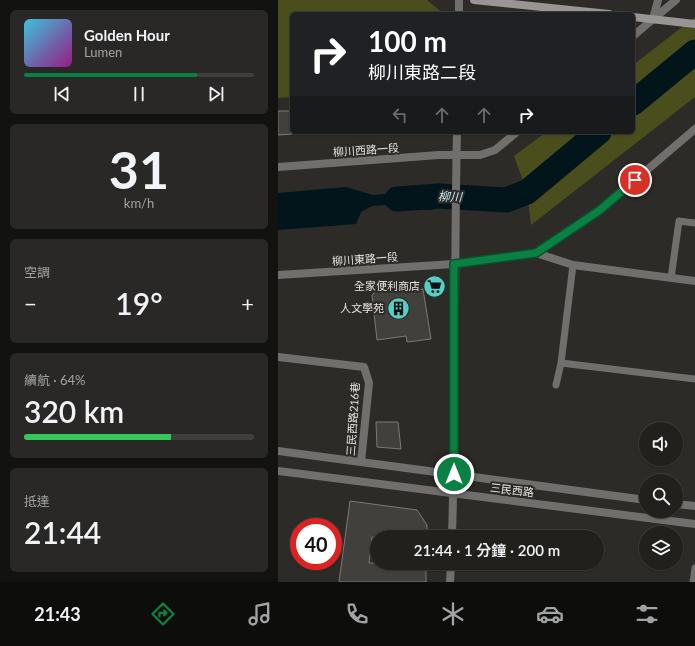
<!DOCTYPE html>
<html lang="zh-TW">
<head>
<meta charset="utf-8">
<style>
  :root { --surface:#21201d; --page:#292826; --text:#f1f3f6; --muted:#a2a3a4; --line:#3e3e3b; --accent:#0b8043 }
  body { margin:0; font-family:Lato,"Noto Sans TC",sans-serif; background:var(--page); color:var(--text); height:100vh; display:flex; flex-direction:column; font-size:15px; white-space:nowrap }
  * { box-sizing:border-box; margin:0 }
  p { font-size:13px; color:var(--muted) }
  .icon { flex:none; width:22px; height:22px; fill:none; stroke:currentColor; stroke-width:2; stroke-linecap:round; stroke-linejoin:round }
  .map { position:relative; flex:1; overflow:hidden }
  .sheet { display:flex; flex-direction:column; gap:10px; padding:10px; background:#121210; width:278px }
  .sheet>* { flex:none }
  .guide { position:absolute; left:12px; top:12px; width:345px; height:122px; border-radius:6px; box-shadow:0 1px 3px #0004,0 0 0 1px var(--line); background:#202124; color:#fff; overflow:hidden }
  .fabs { position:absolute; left:361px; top:422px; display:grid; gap:8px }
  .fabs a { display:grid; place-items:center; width:44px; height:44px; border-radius:50%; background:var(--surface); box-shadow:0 1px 3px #0004,0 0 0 1px var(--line); font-size:20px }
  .speed { position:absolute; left:12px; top:518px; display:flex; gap:8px; font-size:20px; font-weight:700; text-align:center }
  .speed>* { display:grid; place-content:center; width:52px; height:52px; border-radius:50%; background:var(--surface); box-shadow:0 1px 3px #0004,0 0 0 1px var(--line); line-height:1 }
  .speed .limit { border:6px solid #d22; background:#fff; color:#111 }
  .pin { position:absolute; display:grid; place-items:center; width:34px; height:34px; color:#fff; margin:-17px; border:2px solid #fff; border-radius:50%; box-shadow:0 1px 4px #0007 }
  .me { position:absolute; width:44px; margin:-22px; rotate:0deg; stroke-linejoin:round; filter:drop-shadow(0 0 3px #0008) }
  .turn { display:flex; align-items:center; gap:14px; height:84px; padding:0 12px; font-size:18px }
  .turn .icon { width:52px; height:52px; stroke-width:2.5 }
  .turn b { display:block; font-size:28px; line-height:34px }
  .lanes { display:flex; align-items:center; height:38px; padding:0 12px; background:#0003; justify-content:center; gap:20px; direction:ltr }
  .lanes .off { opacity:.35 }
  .big { font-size:30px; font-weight:600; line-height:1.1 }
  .sheet .card { flex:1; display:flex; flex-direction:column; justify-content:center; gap:6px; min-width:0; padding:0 14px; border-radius:6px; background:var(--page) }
  .sheet .dial { align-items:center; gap:0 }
  .dial b { font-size:52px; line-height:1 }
  .song { display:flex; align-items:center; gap:12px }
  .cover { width:48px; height:48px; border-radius:6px; background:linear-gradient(135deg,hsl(190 70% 55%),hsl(310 70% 35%)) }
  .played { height:4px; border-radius:2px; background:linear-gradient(90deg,var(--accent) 75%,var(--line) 75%) }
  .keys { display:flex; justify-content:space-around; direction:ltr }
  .heat { display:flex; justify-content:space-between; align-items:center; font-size:22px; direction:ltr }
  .charge { height:6px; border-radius:3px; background:linear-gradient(90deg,#34c759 64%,var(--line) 0) }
  .trip { position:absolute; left:92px; top:530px; width:234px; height:40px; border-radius:20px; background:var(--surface); box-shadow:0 1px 3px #0004,0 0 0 1px var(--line); font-weight:600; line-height:40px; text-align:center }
  .dock { display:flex; height:64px; justify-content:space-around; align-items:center; background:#0d0d0c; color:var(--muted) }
  .dock .icon { width:28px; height:28px }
  .dock .on { color:var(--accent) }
  .dock b { font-size:18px; color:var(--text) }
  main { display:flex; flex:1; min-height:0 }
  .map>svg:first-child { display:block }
  .green { fill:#4a4e1c }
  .water { fill:#02151b }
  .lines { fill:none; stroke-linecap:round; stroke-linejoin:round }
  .river { stroke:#02151b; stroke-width:25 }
  .building { fill:#41403c; stroke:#7b7a76 }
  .service { stroke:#716e6e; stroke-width:7 }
  .minor { stroke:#716e6e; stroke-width:8 }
  .tertiary { stroke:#716e6e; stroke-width:8 }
  .secondary { stroke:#989594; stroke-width:8 }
  .route-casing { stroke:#07532c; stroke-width:10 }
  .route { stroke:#0b8043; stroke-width:7 }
  .labels { text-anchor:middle; stroke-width:4; stroke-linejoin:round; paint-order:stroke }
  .street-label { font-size:11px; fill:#e5e4e1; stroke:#2c2b27 }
  .poi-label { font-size:11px; fill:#e5e4e1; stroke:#2c2b27; text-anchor:end }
  .water-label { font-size:12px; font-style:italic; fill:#c7ecf8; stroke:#2c2b27 }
</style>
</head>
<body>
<main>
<section class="sheet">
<div class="card">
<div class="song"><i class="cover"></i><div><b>Golden Hour</b><p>Lumen</p></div></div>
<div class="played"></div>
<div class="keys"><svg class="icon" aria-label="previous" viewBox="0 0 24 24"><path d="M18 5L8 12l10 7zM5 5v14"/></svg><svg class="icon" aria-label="pause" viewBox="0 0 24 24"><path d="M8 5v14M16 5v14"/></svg><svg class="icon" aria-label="next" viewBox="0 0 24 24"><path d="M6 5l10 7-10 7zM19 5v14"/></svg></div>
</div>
<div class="card dial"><b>31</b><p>km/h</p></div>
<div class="card"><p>空調</p>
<div class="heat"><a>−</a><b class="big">19°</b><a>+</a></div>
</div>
<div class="card"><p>續航 · 64%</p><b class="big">320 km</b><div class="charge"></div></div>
<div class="card"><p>抵達</p><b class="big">21:44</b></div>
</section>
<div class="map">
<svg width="417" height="582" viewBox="0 0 417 582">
  <rect width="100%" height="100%" fill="#2c2b27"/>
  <path class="green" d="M0,0H149L166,14H14V97L0,98Z
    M417,17V97L253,225L249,192L236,156L268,132H355V65Z"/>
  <path class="water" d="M68,187L95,195L151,190L155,210L126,208L110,205L94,206L83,212L78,224L0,230V193Z"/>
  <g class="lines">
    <path class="river" d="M355,103L417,52
      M119,199L161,196L228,200L249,192L321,132"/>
  </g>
  <path class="building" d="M0,111H14V134L0,135Z
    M124,282L134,284L141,290L145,289L153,339L129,342L128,336L99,340L94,295L101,288L115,283Z
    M98,422H120L123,449L99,447Z
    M72,501L139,510L149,525V537H94L91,563H148V582H61Z"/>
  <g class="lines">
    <path class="service" d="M393,278L401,221L417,223
      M283,363L417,379
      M278,385L283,363L295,265
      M415,582L417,568"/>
    <path class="minor" d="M375,19L380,0
      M355,36L398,0
      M0,167L161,155H202L217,150L239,132
      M258,253L295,265L417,281
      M0,275L176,264L258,253L322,210L417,129
      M0,357L86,367L91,383L83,462"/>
    <path class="tertiary" d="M181,14V0
      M0,451L368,500
      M0,471L417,524
      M398,504L417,506
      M174,537C178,402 176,267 179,132
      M172,582L173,563"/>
    <path class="secondary" d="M196,0L331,14
      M355,17L417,24"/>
  </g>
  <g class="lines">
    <defs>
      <path id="route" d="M176,474V264L258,253L322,210L357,180"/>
    </defs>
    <use href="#route" class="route-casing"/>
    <use href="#route" class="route"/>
  </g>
  <defs>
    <symbol id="supermarket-disc" viewBox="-11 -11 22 22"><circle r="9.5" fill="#56cec4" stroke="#2c2b27"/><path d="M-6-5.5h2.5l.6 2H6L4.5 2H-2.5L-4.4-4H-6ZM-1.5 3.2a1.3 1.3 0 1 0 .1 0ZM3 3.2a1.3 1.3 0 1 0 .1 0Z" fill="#111"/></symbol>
    <symbol id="building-disc" viewBox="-11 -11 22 22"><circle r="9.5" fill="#56cec4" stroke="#2c2b27"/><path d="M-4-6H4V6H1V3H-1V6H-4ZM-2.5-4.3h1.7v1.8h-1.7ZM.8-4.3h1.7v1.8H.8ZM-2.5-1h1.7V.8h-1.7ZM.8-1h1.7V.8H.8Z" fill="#111"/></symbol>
  </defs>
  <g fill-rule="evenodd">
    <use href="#supermarket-disc" x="144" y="274" width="25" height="25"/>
    <use href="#building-disc" x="108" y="296" width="25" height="25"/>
  </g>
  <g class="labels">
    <g class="street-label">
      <text transform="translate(88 150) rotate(-4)" y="4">柳川西路一段</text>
      <text transform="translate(87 259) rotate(-4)" y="4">柳川東路一段</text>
      <text transform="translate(75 419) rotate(-86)" y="4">三民西路216巷</text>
      <text transform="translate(234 490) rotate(7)" y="4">三民西路</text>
    </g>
    <g class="poi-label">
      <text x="142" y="290">全家便利商店</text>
      <text x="106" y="312">人文學苑</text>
    </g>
    <g class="water-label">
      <text transform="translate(172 197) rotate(2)" y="4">柳川</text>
    </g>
  </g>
</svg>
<div class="fabs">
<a><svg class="icon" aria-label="sound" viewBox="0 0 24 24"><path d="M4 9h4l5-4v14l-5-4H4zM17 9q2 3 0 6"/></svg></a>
<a><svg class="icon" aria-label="search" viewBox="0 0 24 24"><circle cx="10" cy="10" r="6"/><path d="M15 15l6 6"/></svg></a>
<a><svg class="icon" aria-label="layers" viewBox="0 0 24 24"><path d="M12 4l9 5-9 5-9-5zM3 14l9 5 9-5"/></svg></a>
</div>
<div class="speed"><div class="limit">40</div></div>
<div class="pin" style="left:357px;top:180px;background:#d93025"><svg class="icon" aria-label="arrive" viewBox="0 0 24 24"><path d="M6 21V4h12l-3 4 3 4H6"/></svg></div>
<svg class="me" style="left:176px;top:474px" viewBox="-20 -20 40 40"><circle r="17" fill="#0b8043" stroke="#fff" stroke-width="3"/><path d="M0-11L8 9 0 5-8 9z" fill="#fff"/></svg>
<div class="trip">21:44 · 1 分鐘 · 200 m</div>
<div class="guide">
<div class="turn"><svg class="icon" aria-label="right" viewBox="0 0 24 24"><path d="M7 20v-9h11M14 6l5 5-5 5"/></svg><div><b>100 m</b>柳川東路二段</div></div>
<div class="lanes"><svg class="icon off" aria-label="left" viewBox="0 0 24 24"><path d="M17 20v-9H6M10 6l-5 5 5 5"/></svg><svg class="icon off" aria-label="ahead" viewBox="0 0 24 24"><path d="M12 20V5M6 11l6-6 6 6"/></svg><svg class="icon off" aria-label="ahead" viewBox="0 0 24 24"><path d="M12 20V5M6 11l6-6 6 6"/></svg><svg class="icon" aria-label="right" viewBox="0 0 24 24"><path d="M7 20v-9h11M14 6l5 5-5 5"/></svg></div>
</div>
</div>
</main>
<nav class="dock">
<b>21:43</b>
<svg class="icon on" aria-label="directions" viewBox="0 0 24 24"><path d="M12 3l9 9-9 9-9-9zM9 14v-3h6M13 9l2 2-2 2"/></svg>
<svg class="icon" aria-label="music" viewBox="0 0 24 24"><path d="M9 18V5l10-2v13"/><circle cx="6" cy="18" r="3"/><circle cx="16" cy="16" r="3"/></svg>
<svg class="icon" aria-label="phone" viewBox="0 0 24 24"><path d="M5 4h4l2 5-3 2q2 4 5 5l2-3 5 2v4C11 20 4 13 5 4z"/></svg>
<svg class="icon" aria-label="climate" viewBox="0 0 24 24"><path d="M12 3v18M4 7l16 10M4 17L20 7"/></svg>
<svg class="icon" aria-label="car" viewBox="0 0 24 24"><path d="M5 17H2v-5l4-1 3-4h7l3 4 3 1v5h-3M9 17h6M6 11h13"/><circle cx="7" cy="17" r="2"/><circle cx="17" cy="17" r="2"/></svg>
<svg class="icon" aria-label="filters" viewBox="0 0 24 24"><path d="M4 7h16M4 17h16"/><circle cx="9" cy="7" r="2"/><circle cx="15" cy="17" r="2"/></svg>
</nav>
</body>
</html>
